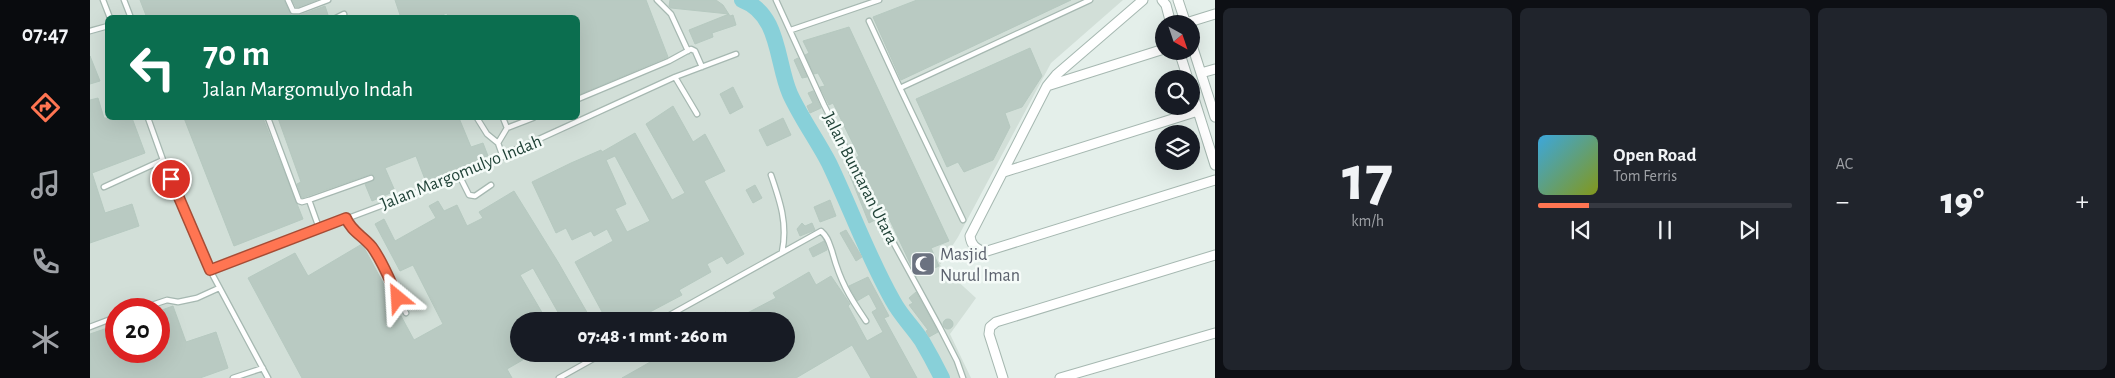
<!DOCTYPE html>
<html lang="id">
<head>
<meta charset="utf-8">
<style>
  :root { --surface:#171b24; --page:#20242c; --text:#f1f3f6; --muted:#9ea1a6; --line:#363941; --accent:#ff7552 }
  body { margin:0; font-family:"Alegreya Sans",sans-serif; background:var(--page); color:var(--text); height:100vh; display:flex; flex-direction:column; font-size:19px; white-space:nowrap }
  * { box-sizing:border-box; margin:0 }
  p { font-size:16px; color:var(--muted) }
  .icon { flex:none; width:28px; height:28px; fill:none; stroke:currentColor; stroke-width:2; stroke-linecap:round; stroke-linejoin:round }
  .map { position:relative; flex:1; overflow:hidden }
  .panel { display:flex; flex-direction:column; gap:8px; padding:8px; background:#0d0f14; width:900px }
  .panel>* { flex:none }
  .guide { position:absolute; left:15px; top:15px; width:475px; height:105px; border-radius:8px; box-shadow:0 5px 20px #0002; background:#0b6e4f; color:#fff; overflow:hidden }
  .needle { width:32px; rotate:140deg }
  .buttons { position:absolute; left:1065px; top:15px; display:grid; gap:10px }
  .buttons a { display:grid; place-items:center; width:45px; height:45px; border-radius:50%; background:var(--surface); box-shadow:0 5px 20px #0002; font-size:25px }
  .speed { position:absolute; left:15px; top:298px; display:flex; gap:10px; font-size:25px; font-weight:700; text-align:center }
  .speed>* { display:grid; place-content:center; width:65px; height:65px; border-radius:50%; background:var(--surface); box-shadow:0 5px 20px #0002; line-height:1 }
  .speed .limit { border:8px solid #d22; background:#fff; color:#111 }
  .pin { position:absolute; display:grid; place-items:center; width:42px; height:42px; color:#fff; margin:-21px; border:2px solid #fff; border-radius:50%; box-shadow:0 1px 5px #0007 }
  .me { position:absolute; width:55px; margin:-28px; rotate:333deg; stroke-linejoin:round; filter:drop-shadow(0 0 4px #0008) }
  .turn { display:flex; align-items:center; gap:18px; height:105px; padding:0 15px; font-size:22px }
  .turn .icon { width:65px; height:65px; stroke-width:2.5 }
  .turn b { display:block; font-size:35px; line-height:42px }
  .big { font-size:38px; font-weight:800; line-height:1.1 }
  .panel .tile { flex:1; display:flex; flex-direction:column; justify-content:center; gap:8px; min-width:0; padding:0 18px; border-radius:8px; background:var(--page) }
  .panel .dial { align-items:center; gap:0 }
  .dial b { font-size:65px; line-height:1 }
  .song { display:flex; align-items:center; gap:15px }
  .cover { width:60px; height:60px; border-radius:8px; background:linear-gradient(135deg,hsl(200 70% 55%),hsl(70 70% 35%)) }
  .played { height:5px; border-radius:2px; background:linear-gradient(90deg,var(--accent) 20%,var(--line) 20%) }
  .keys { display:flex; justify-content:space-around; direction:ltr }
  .heat { display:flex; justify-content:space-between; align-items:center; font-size:28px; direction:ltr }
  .panel .tiles { flex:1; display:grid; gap:8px; grid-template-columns:repeat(3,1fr) }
  .trip { position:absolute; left:420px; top:312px; width:285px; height:50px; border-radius:25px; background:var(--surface); box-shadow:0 5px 20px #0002; font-weight:800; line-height:50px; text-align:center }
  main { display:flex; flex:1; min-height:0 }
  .tabs { display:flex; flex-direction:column; width:90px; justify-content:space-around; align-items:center; background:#090b0e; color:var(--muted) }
  .tabs .icon { width:35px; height:35px }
  .tabs .current { color:var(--accent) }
  .tabs b { font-size:22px; color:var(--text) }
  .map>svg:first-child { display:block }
  .built { fill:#d2dfd8; fill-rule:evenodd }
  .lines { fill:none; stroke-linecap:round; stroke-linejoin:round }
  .river { stroke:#88d0d9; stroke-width:16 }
  .building { fill:#b9cac2; stroke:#b6c9c0; fill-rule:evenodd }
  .lane-casing { stroke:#a6b8b1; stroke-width:7 }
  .street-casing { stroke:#a6b8b1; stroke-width:11 }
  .lane { stroke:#fff; stroke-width:4.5 }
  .street { stroke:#fff; stroke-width:9 }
  .route-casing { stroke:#a64c35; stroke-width:12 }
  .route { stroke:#ff7552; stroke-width:9 }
  .labels { text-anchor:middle; stroke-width:5; stroke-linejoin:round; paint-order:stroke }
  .street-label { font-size:18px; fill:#214338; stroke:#f5fbf8 }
  .worship-label { font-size:18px; fill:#5b616d; stroke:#f5fbf8; text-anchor:start }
</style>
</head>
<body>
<main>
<nav class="tabs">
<b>07:47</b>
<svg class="icon current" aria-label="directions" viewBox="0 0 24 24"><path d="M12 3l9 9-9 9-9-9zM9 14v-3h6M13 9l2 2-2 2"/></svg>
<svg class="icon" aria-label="music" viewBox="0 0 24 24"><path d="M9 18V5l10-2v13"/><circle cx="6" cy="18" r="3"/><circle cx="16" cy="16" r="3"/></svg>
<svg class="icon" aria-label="phone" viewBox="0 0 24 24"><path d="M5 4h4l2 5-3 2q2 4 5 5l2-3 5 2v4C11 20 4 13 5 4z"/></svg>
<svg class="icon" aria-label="climate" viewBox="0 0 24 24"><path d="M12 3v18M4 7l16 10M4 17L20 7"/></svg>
</nav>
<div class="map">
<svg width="1125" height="378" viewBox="0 0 1125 378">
  <rect width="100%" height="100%" fill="#e4efea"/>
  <path class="built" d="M0,0H1033L961,63L868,237L850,265L886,298L860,334L881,378H0ZM18,18H488V118H18ZM26,309H69V351H26ZM429,321H696V354H429Z"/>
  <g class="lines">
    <path class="river" d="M652,0C690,14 686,62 700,94C711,118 727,140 739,163C761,209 778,257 803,301C811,316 823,327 832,341C839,353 846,366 852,378"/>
  </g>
  <path class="building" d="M50,0H194L201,15H210L235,6L239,18H57Z
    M202,0H227L208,7H206Z
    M305,0H556L578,57L488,95V18H358L357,13L345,18H311Z
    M580,0H626L633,5L640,16L643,15L646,25L622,33L623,37L605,44L599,30L639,14L581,8L579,6Z
    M827,0H981L811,80L783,17Z
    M759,27L859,241L841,248L849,266L826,276L797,214L794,215L765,158L769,156L743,103L739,105L730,87L735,86L728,73L724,74L715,55L719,53L713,41Z
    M940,48L952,76L932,107L915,113L920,127L903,160L874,172L868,162L857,167L826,99Z
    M0,56L10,81L0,84Z
    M708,58L717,77L712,78L704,60Z
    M643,87L653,107L640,114L630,94Z
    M723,91L731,108L720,113L717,106L723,103L718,93Z
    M8,98L14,118H42L55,153L2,173L15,213L42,204L49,226L0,243V100Z
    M583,106L603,142L615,134L635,171L614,181L654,254L637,264L632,256L617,264L621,272L589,290L592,295L558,313L560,317L552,321H517L485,262L523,241L517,229L504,236L501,231L482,240L476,228L466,233L442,182L481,163L511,150L512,152L545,133L582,200L595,193L556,124ZM525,156L560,221L537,232L525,209L536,204L516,160Z
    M94,118H173L213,219L144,246Z
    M188,118H369L381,147L393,143L398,156L336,182L326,156L295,168L305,191L282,201L275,184L284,180L285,176L281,174L212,198L207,184L211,182Z
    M693,118L701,135L677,146L669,130Z
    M758,161L787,219L779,223L755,163Z
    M665,185L672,198L663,203L656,190Z
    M424,191L468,262L502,321H473L443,268L430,275L457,321H429V354H443L417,369L422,378H212L158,278L205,253L218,276L272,244L324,340L353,324L323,265L310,271L285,224L294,219L305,241L346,218L339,206L348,201L354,211L367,205L377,226L393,218L389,212Z
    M740,200L746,216L730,222L724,207Z
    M712,223L715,226L722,223L725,230L710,236L707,229Z
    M756,230L772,257L766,261L750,233Z
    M734,241L737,250L723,257L719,249Z
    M719,272L726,285L741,276L760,304L758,306L777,341L793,332L782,312L787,309L779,294L767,301L759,286L778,277L799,316L794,318L827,378H781L762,345L706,378H532L562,361L558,354H696V321H642L686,298L683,293Z
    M826,292L848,332L839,337L836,331L838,330L819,305L823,303L819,298Z
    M83,306L96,342L126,332L138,368L110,378H0V334L26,325V351H69V311Z
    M636,312L641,321H620Z
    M853 324a5 5 0 1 1 10 0a5 5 0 1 1-10 0Z"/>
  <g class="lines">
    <defs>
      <path id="lane" d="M13,0L20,18
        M34,0L41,18
        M198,0L203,11H209L238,0
        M567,0L581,14L598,51
        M686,0L734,105L802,240L849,326L867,361L873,378
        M246,18L254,14
        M779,21L810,88
        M701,30L789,0
        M0,31L18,26
        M585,77L607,114
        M488,99L579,61L601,49L605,51L612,67
        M58,118L73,160L120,270L178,378
        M178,118L209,201L212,202L219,200
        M387,118L397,134L408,143L413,157
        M417,128L443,118
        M408,143L417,128L413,118
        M369,175L379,195L385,196L401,185
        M681,175C690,201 698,224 692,252
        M14,187L73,160
        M255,218C261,231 273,235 281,246C294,264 306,293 316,313
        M873,220L810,88L1000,0
        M229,228L219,200L281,178
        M120,270L357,181L585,77L646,54
        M50,309L77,300L88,302L107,298L129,288
        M569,321L731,231C738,237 739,243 742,251C750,281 759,296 776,321
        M0,327L26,317
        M143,378L173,368
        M469,378L512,354"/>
      <path id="street" d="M1053,0L966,75L957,86L880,236C881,245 885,248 894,252L1125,180
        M1072,0L1076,5L1081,24
        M1088,0L1096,24
        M1096,23L1125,14
        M1101,42L1125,117
        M1089,51L1098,79
        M1111,73L1125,69
        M957,86L1074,49
        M1101,89L1125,165
        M914,172L1108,111
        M913,378L899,334L900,327L906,322L1125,255
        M970,378L1125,333"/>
    </defs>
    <use href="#lane" class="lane-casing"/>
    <use href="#street" class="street-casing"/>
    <use href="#lane" class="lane"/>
    <use href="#street" class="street"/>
  </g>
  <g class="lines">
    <defs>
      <path id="route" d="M81,179L120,270L256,218C261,231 273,236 282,247C293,262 300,281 308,298"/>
    </defs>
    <use href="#route" class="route-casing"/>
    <use href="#route" class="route"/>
  </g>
  <defs>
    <symbol id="mosque-square" viewBox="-11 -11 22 22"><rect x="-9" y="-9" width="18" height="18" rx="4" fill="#6b7280" stroke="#f5fbf8"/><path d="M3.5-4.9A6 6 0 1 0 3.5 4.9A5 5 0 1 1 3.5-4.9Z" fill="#fff"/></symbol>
  </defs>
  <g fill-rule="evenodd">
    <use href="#mosque-square" x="819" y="250" width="28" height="28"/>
  </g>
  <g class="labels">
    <g class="street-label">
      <text transform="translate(371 172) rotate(-22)" y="6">Jalan Margomulyo Indah</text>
      <text transform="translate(771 178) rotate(63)" y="6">Jalan Buntaran Utara</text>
    </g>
    <g class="worship-label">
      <text x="850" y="260">Masjid<tspan x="850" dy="21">Nurul Iman</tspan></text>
    </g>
  </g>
</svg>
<div class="buttons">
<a><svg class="needle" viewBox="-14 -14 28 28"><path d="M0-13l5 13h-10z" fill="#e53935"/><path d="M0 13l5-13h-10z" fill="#9ea1a6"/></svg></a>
<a><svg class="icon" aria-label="search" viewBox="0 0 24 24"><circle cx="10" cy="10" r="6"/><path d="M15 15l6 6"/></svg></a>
<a><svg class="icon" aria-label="layers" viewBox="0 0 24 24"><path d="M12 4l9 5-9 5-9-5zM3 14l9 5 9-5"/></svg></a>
</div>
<div class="speed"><div class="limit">20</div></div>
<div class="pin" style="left:81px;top:179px;background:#d93025"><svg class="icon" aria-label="arrive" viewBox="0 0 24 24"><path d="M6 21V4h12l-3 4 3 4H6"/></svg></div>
<svg class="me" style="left:308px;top:298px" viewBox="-20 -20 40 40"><path d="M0-17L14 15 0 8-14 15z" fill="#ff7552" stroke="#fff" stroke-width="4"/></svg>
<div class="trip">07:48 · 1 mnt · 260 m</div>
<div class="guide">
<div class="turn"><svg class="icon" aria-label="left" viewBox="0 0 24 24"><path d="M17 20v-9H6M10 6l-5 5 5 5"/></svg><div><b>70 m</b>Jalan Margomulyo Indah</div></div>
</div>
</div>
<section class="panel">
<div class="tiles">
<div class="tile dial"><b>17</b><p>km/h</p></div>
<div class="tile">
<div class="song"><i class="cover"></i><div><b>Open Road</b><p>Tom Ferris</p></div></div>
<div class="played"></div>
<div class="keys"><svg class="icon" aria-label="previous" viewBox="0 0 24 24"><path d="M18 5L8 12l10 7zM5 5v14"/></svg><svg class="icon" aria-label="pause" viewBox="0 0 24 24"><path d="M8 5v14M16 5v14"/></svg><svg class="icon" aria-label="next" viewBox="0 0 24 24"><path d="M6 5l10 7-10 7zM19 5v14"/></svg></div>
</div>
<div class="tile"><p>AC</p>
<div class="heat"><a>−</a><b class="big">19°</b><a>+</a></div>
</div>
</div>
</section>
</main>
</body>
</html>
